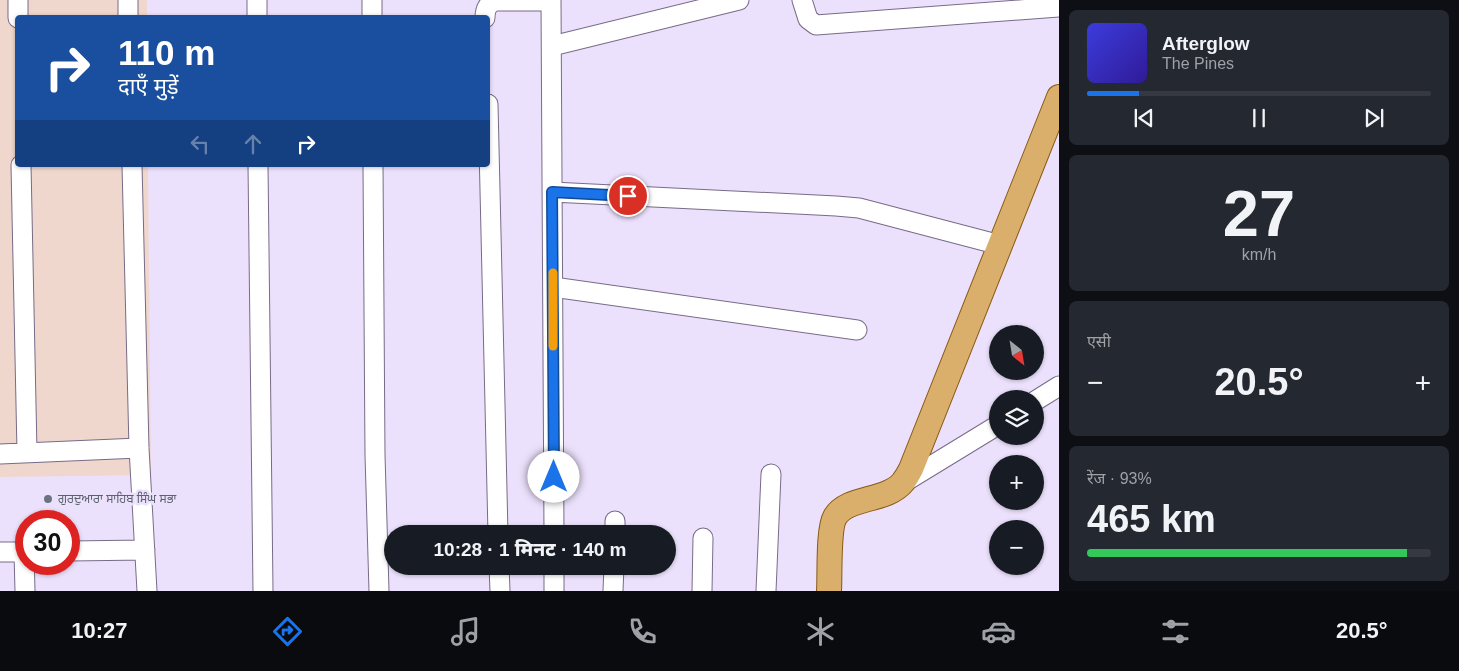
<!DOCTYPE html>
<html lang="hi">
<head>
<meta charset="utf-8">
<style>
  :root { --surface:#171b24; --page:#242831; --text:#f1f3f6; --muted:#9ea1a6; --line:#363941; --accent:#1a73e8 }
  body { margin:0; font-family:Arial,"Noto Sans Devanagari","Noto Sans Gurmukhi",sans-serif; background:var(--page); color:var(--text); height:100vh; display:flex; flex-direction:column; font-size:19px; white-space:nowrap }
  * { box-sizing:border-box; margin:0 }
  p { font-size:16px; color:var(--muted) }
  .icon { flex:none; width:28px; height:28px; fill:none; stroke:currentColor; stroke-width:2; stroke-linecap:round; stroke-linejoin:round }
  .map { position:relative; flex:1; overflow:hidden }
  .panel { display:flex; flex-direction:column; gap:10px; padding:10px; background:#0d0f14; width:400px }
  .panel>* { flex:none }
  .guide { position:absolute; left:15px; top:15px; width:475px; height:152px; border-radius:5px; box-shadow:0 1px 4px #0004; background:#1a4fa0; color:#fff; overflow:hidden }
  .needle { width:32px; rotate:150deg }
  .tools { position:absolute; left:989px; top:325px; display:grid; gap:10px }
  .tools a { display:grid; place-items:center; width:55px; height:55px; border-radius:50%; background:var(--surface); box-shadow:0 1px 4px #0004; font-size:25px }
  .speed { position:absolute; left:15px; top:510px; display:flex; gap:10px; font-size:25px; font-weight:700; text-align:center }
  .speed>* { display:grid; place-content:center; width:65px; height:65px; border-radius:50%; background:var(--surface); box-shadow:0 1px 4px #0004; line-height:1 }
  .speed .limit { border:8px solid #d22; background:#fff; color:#111 }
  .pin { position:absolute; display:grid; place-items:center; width:42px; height:42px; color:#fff; margin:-21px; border:2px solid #fff; border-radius:50%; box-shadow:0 1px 5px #0007 }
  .me { position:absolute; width:55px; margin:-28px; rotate:0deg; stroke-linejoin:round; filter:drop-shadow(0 0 4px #0008) }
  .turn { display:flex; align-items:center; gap:18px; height:105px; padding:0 20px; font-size:22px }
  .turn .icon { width:65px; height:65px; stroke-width:2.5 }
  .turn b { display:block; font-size:35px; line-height:42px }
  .lanes { display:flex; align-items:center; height:48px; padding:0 20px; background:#0003; justify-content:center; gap:25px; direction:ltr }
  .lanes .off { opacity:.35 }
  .big { font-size:38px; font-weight:800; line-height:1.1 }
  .panel .widget { flex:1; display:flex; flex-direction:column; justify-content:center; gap:8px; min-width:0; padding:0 18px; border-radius:8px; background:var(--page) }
  .panel .dial { align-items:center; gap:0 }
  .dial b { font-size:65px; line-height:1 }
  .song { display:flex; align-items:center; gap:15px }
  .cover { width:60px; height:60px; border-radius:8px; background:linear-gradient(135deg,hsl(240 70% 55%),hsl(250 70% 35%)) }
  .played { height:5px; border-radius:2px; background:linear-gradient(90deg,var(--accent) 15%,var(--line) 15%) }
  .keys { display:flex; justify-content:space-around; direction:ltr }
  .heat { display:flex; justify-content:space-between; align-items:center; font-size:28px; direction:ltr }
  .charge { height:8px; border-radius:4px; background:linear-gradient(90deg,#34c759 93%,var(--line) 0) }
  .trip { position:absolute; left:384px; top:525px; width:292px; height:50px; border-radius:25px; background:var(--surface); box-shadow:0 1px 4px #0004; font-weight:800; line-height:50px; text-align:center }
  .dock { display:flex; height:80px; justify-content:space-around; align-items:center; background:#090b0e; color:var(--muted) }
  .dock .icon { width:35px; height:35px }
  .dock .selected { color:var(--accent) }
  .dock b { font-size:22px; color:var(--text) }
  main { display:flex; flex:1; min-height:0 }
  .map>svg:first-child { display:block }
  .commercial { fill:#efd7cd }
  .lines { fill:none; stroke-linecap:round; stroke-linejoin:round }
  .minor-casing { stroke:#786b88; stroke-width:21 }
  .major-casing { stroke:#895915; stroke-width:26 }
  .minor { stroke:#fff; stroke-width:19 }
  .major { stroke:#daaf6c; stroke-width:24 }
  .route-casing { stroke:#114b97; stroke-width:12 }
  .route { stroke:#1a73e8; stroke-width:9 }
  .slow { stroke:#f59e0b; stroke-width:9 }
  .worship-dot { fill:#6b7280; stroke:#ece1fc; stroke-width:2 }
  .labels { text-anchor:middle; stroke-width:5; stroke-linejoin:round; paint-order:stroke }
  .worship-label { font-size:12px; fill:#5b616d; stroke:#ece1fc; text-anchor:start }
</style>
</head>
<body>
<main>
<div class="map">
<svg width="1059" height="591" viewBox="0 0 1059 591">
  <rect width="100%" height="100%" fill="#ece1fc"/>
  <path class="commercial" d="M0,0H147V17L18,18V165H148L151,475L0,477Z"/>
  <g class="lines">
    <defs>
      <path id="minor" d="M18,0V18
        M128,0V18
        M257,0V18
        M372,0V18
        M551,0L554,534
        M802,0L808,19L816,25L1059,7
        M485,18C485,10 487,4 495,1H551
        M552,46L739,0
        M488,104L498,534
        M21,165L27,452
        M132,165L139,448L147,591
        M258,165L263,591
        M373,165L375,455L379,591
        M552,192L836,206L859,208L1000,245
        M553,287L857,330
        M1035,401L1059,386
        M0,454L139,448
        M903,483L998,425
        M615,534V521
        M69,551L145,550
        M0,552H26
        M24,552L25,591
        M499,566L500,591
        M554,566V591
        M613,591L614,566
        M702,591L703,538
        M766,591L771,474"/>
      <path id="major" d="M829,591C830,575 828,529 835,517C847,496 887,502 903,482C906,478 909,473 911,469L1059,97"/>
    </defs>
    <use href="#minor" class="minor-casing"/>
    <use href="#major" class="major-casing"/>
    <use href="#minor" class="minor"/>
    <use href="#major" class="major"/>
  </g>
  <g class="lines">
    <defs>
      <path id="route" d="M554,477L552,192L628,196"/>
    </defs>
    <use href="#route" class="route-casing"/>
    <use href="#route" class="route"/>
    <path class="slow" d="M553,273V346"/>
  </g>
  <circle class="worship-dot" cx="48" cy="499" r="5"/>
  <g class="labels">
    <g class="worship-label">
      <text x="58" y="503">ਗੁਰਦੁਆਰਾ ਸਾਹਿਬ ਸਿੰਘ ਸਭਾ</text>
    </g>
  </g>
</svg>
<div class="tools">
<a><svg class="needle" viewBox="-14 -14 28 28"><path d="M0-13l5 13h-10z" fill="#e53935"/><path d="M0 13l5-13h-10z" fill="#9ea1a6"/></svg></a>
<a><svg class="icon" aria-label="layers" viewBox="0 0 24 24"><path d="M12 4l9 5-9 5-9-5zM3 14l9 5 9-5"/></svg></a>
<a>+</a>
<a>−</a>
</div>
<div class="speed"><div class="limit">30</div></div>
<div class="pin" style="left:628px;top:196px;background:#d93025"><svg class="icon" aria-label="arrive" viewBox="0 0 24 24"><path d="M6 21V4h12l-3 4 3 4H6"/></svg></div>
<svg class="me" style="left:554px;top:477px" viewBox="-20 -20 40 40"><circle r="19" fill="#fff"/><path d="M0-13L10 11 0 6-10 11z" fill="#1a73e8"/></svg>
<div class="trip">10:28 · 1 मिनट · 140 m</div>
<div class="guide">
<div class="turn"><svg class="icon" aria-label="right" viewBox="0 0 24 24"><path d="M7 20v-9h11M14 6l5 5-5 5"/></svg><div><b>110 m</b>दाएँ मुड़ें</div></div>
<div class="lanes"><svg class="icon off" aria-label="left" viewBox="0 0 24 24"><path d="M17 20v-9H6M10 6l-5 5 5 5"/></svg><svg class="icon off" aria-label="ahead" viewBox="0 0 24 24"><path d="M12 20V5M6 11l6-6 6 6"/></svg><svg class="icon" aria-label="right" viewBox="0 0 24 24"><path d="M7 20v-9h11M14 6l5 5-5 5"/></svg></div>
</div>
</div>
<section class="panel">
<div class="widget">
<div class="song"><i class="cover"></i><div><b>Afterglow</b><p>The Pines</p></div></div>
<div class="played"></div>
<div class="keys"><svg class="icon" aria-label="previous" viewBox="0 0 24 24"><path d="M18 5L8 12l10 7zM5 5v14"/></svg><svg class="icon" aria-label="pause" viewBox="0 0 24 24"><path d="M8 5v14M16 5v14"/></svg><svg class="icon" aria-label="next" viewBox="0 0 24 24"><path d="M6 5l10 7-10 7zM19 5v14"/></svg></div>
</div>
<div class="widget dial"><b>27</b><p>km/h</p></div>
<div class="widget"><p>एसी</p>
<div class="heat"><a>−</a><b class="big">20.5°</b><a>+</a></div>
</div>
<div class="widget"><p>रेंज · 93%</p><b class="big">465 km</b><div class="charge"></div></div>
</section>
</main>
<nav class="dock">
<b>10:27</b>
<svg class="icon selected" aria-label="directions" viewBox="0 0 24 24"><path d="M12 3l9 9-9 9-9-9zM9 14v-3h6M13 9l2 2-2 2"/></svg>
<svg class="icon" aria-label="music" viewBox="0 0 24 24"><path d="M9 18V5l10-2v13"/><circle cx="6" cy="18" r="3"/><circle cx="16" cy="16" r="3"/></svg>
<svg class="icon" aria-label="phone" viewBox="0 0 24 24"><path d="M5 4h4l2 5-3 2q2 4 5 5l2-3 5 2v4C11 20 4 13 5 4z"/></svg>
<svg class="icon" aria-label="climate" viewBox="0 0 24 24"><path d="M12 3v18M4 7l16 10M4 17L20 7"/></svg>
<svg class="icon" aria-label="car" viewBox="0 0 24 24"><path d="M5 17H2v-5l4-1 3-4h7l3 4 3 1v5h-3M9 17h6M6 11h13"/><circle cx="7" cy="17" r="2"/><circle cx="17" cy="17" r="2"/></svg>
<svg class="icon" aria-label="filters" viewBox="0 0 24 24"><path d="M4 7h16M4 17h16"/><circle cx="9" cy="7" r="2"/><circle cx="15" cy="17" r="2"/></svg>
<b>20.5°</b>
</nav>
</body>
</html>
